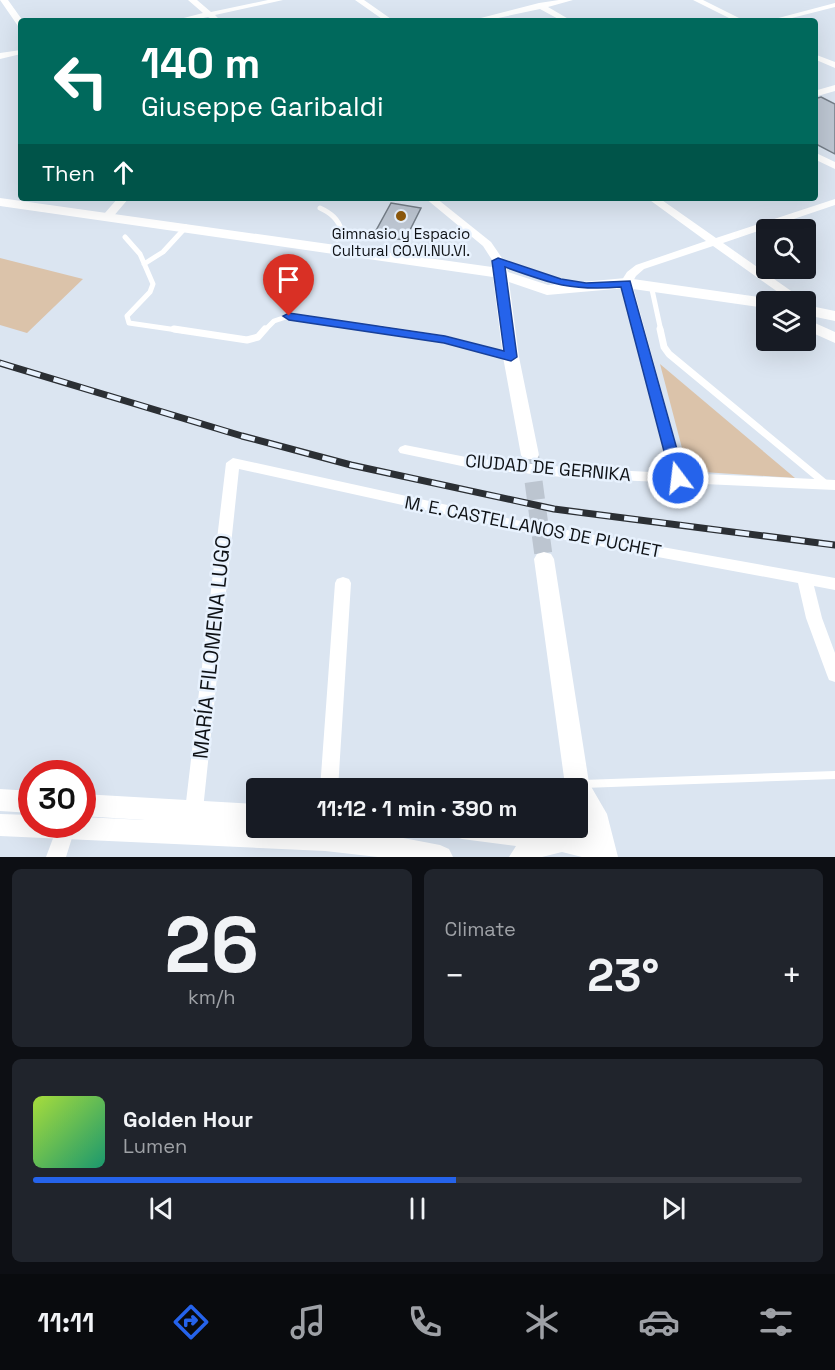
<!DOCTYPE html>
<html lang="en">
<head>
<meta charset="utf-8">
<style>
  :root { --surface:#171b24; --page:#20242c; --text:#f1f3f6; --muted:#9ea1a6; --line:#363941; --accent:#2563eb }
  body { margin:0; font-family:"Space Grotesk",sans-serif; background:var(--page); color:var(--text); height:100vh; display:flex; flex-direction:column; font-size:22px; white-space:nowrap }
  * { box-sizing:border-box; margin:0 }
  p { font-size:20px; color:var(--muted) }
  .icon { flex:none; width:33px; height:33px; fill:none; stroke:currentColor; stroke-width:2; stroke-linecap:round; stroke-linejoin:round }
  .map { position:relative; height:857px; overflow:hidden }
  .details { display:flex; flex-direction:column; gap:12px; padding:12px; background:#0d0f14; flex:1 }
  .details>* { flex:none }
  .top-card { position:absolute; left:18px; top:18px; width:800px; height:183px; border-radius:6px; box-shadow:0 6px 24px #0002; background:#00695c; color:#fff; overflow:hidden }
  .controls { position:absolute; left:756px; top:219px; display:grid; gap:12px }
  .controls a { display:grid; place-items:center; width:60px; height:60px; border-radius:6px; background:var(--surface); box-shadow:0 6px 24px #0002; font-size:30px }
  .speed { position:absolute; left:18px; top:760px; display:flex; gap:12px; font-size:30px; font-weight:700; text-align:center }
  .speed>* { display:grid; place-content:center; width:78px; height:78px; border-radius:50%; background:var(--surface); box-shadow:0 6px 24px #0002; line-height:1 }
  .speed .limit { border:9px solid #d22; background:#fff; color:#111 }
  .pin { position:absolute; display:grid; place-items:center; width:51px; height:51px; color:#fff; margin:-62px -26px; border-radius:50% 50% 50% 0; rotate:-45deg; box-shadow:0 0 6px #0007 }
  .pin .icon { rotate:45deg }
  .me { position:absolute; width:66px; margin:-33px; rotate:345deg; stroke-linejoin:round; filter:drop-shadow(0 0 4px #0008) }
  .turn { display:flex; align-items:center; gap:21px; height:126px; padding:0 24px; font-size:27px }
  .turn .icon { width:78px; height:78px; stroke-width:2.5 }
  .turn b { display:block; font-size:42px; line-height:51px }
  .then { display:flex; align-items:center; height:57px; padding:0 24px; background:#0003; gap:12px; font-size:22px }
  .big { font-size:45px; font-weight:800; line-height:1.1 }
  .details .card { flex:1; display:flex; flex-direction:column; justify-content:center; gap:9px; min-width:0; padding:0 21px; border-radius:9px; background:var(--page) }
  .details .dial { align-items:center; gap:0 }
  .dial b { font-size:78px; line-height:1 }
  .song { display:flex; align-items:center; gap:18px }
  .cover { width:72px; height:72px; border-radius:9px; background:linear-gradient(135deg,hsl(80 70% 55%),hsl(160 70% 35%)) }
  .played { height:6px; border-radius:3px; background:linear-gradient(90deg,var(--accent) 55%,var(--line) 55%) }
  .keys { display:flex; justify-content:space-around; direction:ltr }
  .heat { display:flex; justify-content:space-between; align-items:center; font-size:33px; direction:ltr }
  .details .tiles { flex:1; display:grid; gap:12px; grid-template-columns:1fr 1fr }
  .card:last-child { grid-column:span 2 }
  .trip { position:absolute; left:246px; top:778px; width:342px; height:60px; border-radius:6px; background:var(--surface); box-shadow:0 6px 24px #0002; font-weight:800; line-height:60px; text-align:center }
  .dock { display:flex; height:96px; justify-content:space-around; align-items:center; background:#090b0e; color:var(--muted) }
  .dock .icon { width:42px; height:42px }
  .dock .current { color:var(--accent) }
  .dock b { font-size:27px; color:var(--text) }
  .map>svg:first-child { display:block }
  .green { fill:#dbc3aa }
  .building { fill:#bdc6d2; stroke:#757e88; stroke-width:1.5 }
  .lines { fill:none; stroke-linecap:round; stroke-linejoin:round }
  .secondary-tunnel { stroke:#bcc5d0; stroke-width:18; stroke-dasharray:18 9; stroke-linecap:butt }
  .lane-far2 { stroke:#fff; stroke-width:5 }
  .lane-far1 { stroke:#fff; stroke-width:7 }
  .lane { stroke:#fff; stroke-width:8 }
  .street { fill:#fff; fill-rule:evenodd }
  .secondary { fill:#fff; fill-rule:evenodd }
  .rail-casing { stroke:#2b2f34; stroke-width:7 }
  .rail { stroke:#e8f2fe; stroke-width:4.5; stroke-dasharray:14; stroke-linecap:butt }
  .route { fill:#2563eb; stroke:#184099; stroke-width:1.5 }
  .poi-dot { fill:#8f5a0d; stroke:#e8f2fe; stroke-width:2 }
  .labels { text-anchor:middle; stroke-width:5; stroke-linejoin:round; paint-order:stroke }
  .far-poi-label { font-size:15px; fill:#0f1216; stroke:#e8f2fe }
  .street-label { font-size:18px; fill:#0f1216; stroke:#e8f2fe }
  .near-street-label { font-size:21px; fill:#0f1216; stroke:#e8f2fe }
</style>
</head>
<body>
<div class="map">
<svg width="835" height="857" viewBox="0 0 835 857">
  <rect width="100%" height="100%" fill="#dbe5f1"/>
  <path class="green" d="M0,258L83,279L27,333L0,325Z
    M660,364L795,478L688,471Z"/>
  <path class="building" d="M821,97L835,104V154L814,143V99Z
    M391,203L421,208L405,240L373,236Z"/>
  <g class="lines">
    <path class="secondary-tunnel" d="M530,455L544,559"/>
    <path class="lane-far2" d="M320,208C331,213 338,219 342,231L337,239
      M125,237L140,254L153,284L150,292L127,316L129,323L184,331
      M144,264L163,252L186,227
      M651,285L661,331
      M264,331L274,321L289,316L390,331"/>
    <path class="lane-far1" d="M174,329L247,340L258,337L265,329
      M380,329L445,339L511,357
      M660,329L664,347L669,354L826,484"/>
    <path class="lane" d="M583,784L835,775"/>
    <path class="street" d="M0,0H8L23,21H21V26H18Z
      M188,0H197L211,12L268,0H283L215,15L218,18L214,20L208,17L188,21H172L203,13Z
      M355,0H364L394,21H385Z
      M559,0H573L548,7L572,21H562L540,9L484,21H469L539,3Z
      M693,0H703L745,21H735Z
      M835,3V7L780,21H767Z
      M21,50V54L0,59V53Z
      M814,54L835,62V68L814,59Z
      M835,85V91L814,97V91Z
      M814,152L835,162V169L814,159Z
      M118,198H129L112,218H104V214Z
      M425,198H436L491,242L504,261L502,263H494L483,246Z
      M647,198H659L716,238L835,199V205L723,243L804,300L806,302V303L792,302L713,246L644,269L636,276L632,283L684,473L835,480V490L573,478L471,468L400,453L398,450L400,447L405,445L471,458L573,468L670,473L620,283L627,272L636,265L706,241Z
      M233,458L534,524L835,578V590L814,586L822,618L835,653V682L829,680L827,675L806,618L798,583L534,534L239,469L202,819L200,825L193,827L186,825L184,819L226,463Z
      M343,577L349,579L351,583L338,789H320L335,583L337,579Z
      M58,825H76L66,857H46Z"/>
    <path class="secondary" d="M0,198L492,267L494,261H504L508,272L548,285L626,278L766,298L773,302H766V308L626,288L547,295L509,282L519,357L539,455L537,459H523L521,455L503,357L493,277L0,206Z
      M806,305L835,311V321L806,315Z
      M806,319L835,332V343L806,330Z
      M544,552L551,554L554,559L589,783L607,814L618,857H582L562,852L542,857H509L516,846L462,839L453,836L449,828H531C550,834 566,827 586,834L578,809V789H567L565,785L534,559L537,554Z
      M0,789L32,791V813L0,811Z
      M82,794L256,804V828H331L377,833L440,845L449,849L453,857H378L325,851L0,836V814L32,815V825H82V817L145,820L82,816Z"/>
    <defs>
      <path id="rail" d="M0,363L242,436L351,465L554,509L835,545"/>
    </defs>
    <use href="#rail" class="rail-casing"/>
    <use href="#rail" class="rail"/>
  </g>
  <path class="route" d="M498,258L561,279L586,283L630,281L685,478L683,482L678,483L671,478L621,287C571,291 552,284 505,267L517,357L511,361L444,343L289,320L283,316L289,313L445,336L504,351L492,261Z"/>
  <circle class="poi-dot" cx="401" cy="216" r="6"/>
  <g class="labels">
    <g class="far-poi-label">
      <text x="401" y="239">Gimnasio y Espacio<tspan x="401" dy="17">Cultural CO.VI.NU.VI.</tspan></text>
    </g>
    <g class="street-label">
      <text transform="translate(548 468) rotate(5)" y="6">CIUDAD DE GERNIKA</text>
      <text transform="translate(533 527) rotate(11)" y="6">M. E. CASTELLANOS DE PUCHET</text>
    </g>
    <g class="near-street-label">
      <text transform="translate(212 647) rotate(-84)" y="7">MARÍA FILOMENA LUGO</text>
    </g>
  </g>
</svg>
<div class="controls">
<a><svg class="icon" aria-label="search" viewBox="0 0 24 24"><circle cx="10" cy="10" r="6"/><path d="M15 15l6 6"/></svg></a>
<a><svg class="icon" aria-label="layers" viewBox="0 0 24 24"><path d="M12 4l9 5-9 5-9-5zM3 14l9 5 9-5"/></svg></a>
</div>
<div class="speed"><div class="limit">30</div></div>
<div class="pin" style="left:289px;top:316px;background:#d93025"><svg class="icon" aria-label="arrive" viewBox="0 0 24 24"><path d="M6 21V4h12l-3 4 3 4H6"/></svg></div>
<svg class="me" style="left:678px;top:478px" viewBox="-20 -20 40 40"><circle r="17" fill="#2563eb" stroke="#fff" stroke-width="3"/><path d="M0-11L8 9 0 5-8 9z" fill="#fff"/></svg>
<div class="trip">11:12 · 1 min · 390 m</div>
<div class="top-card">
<div class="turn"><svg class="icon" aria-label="left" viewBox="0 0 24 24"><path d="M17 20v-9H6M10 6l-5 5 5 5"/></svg><div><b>140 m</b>Giuseppe Garibaldi</div></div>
<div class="then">Then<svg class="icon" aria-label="ahead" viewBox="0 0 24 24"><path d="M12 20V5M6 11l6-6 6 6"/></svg></div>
</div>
</div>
<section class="details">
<div class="tiles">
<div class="card dial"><b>26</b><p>km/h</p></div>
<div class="card"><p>Climate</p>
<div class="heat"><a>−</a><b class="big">23°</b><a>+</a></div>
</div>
<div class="card">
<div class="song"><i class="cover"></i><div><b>Golden Hour</b><p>Lumen</p></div></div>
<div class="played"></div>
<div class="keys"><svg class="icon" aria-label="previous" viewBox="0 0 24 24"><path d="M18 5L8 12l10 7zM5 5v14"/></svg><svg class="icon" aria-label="pause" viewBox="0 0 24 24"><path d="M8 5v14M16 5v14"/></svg><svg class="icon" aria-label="next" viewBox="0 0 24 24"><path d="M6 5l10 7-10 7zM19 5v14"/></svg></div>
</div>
</div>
</section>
<nav class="dock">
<b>11:11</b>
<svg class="icon current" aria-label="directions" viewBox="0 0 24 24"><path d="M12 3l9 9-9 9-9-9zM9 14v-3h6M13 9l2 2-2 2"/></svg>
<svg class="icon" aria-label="music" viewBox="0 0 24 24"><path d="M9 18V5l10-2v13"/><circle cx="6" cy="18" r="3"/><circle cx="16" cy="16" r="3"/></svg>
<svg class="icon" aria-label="phone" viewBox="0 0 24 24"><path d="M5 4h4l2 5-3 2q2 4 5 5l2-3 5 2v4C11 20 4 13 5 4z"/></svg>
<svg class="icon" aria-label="climate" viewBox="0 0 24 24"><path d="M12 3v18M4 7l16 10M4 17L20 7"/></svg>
<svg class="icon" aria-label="car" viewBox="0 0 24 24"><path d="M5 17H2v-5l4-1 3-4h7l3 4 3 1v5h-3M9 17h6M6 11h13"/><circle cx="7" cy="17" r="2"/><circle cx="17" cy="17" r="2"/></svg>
<svg class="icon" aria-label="filters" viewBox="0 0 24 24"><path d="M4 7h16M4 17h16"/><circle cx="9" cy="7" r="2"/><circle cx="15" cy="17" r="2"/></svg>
</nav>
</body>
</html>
